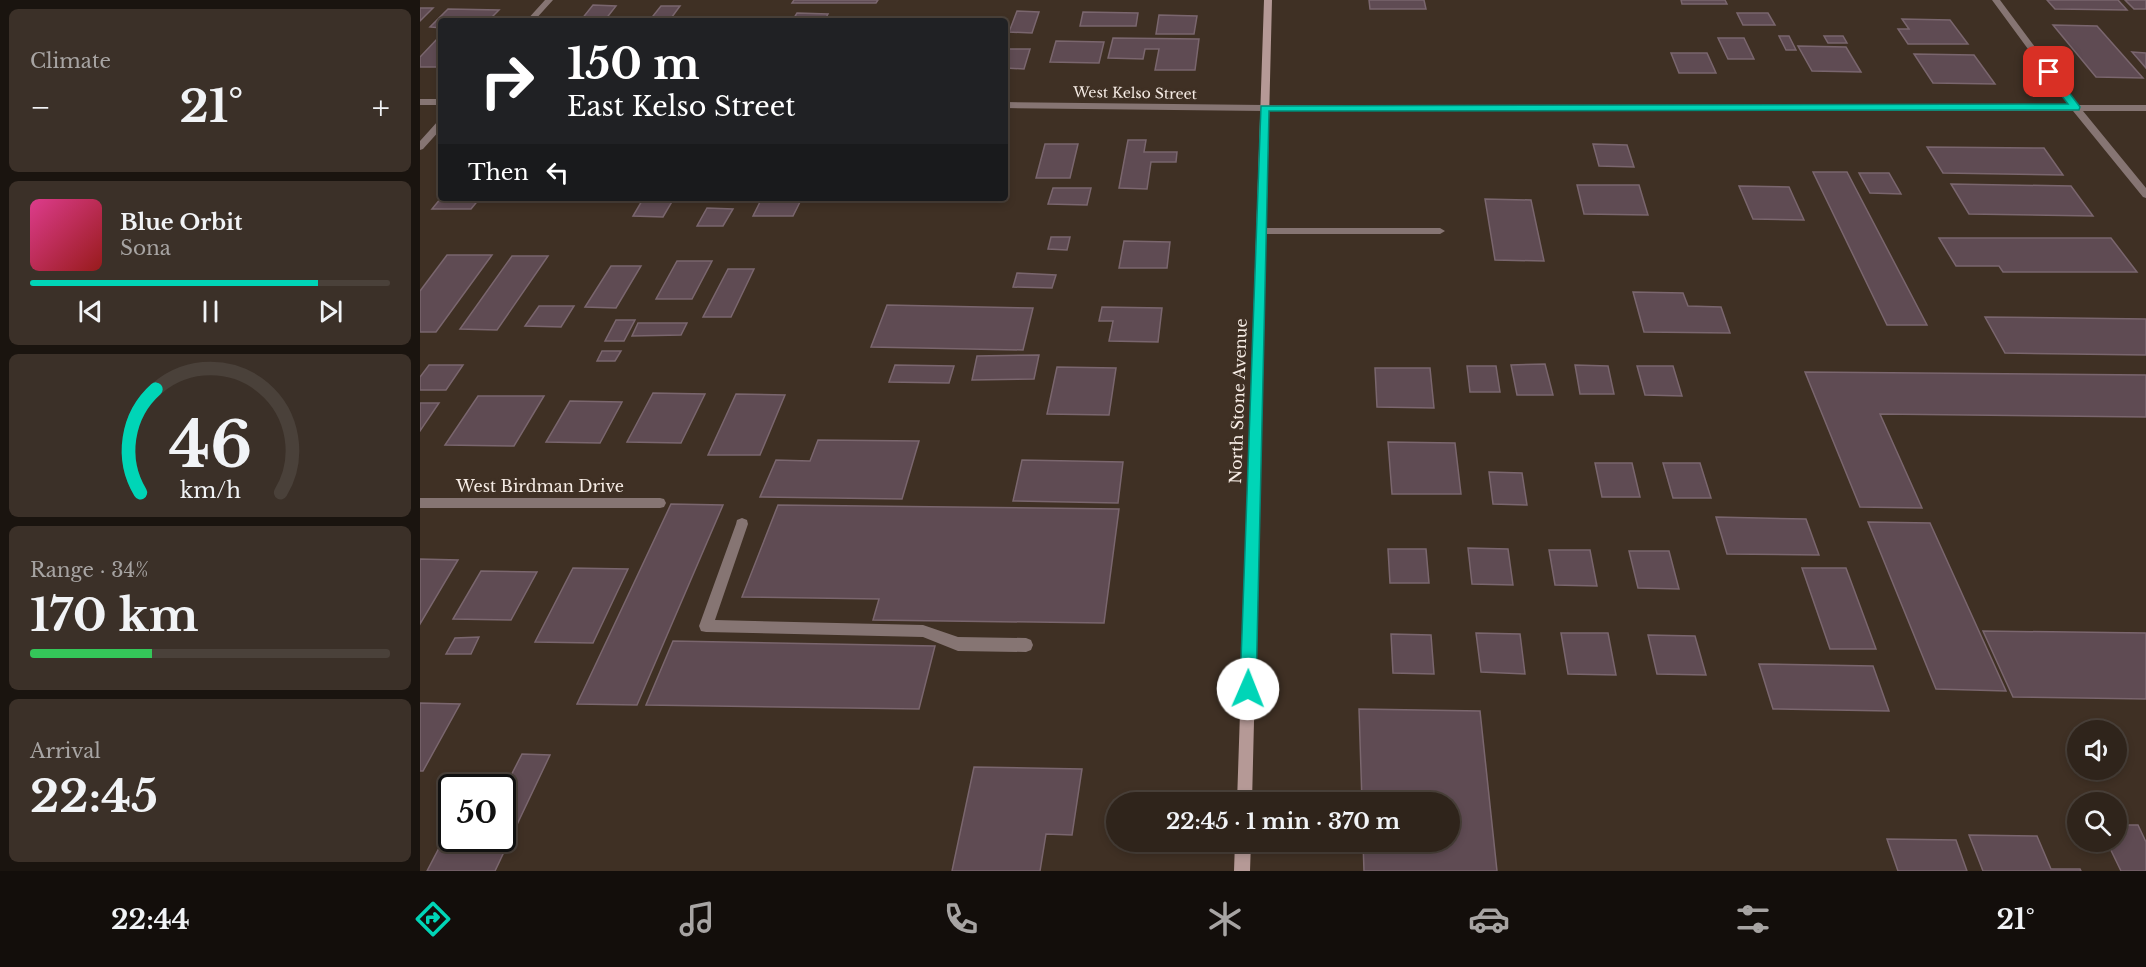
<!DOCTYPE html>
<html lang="en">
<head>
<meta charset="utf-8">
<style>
  :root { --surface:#2f241b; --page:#3b3028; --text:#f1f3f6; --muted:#a7a4a3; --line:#4a413a; --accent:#00d5b7 }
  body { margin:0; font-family:"Libre Baskerville",serif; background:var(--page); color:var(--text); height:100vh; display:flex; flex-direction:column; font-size:22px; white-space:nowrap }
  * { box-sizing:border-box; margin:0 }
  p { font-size:20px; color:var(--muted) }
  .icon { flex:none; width:33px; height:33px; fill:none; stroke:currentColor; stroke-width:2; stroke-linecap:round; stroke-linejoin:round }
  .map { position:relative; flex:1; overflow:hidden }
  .panel { display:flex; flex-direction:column; gap:9px; padding:9px; background:#1a140f; width:420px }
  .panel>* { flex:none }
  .banner { position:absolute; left:18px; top:18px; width:570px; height:183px; border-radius:6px; box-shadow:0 3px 9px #0003,0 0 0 2px var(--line); background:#202124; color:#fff; overflow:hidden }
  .fabs { position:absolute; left:1647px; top:720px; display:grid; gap:12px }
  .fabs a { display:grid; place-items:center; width:60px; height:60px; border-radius:50%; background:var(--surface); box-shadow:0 3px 9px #0003,0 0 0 2px var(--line); font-size:30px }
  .speed { position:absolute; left:18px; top:774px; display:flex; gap:12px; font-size:30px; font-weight:700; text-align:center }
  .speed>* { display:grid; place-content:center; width:78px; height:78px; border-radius:50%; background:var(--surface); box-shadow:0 3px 9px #0003,0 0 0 2px var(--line); line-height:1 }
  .speed .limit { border:3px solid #111; border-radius:9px; background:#fff; color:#111 }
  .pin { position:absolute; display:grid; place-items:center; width:51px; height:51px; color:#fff; margin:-26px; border-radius:12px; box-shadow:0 3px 9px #0006 }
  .me { position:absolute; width:66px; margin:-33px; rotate:1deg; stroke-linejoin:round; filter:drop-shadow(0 0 4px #0008) }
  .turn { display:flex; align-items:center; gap:21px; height:126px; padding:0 30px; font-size:27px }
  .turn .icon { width:78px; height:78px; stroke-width:2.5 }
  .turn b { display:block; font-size:42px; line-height:51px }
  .then { display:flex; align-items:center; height:57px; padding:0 30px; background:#0003; gap:12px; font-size:22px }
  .big { font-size:45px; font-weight:700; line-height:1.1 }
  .panel .tile { flex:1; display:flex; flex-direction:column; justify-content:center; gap:9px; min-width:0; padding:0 21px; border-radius:9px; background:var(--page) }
  .panel .dial { align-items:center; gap:0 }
  .dial svg { height:156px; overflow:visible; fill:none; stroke:var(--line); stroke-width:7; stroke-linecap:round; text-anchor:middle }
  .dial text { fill:var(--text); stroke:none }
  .song { display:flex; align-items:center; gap:18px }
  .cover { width:72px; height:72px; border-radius:9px; background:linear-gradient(135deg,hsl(330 70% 55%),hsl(0 70% 35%)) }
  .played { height:6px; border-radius:3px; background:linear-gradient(90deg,var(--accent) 80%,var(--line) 80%) }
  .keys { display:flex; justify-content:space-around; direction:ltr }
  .heat { display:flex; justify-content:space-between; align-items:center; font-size:33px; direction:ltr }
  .charge { height:9px; border-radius:4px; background:linear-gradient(90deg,#34c759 34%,var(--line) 0) }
  .trip { position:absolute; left:686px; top:792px; width:354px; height:60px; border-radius:30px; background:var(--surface); box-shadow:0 3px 9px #0003,0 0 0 2px var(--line); font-weight:700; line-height:60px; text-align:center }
  .dock { display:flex; height:96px; justify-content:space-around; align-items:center; background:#130e0b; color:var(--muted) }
  .dock .icon { width:42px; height:42px }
  .dock .selected { color:var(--accent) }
  .dock b { font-size:27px; color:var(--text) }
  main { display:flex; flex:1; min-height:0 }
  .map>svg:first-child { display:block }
  .building { fill:#5f4b53; stroke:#7a666e; stroke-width:1.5 }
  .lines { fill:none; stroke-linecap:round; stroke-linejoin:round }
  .lane { fill:#867573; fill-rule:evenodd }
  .street { fill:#867573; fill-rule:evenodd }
  .secondary { fill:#b59996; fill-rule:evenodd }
  .route { fill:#00d5b7; stroke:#008a77; stroke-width:1.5 }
  .labels { text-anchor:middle; stroke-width:6; stroke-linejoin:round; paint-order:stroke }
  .far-street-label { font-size:14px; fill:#f6ece5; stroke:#3f3024 }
  .street-label { font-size:16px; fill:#f6ece5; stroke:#3f3024 }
</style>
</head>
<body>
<main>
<section class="panel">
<div class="tile"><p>Climate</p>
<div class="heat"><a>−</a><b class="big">21°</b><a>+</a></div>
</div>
<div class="tile">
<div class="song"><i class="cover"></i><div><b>Blue Orbit</b><p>Sona</p></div></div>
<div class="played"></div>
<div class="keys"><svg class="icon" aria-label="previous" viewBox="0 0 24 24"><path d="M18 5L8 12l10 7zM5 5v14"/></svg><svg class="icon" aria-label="pause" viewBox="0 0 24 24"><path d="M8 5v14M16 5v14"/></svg><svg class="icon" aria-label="next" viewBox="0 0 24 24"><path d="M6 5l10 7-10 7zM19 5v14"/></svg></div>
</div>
<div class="tile dial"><svg viewBox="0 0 100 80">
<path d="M14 69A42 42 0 1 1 86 69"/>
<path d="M14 69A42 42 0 0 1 22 16" stroke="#00d5b7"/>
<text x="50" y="56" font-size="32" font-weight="700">46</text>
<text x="50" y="72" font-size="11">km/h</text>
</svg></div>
<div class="tile"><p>Range · 34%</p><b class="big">170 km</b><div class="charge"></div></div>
<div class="tile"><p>Arrival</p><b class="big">22:45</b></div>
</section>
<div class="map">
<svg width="1726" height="871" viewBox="0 0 1726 871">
  <rect width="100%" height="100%" fill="#3f3024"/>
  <path class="building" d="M374,0H458L456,3H372Z
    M949,0H1004L1006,9H950Z
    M1261,0H1305L1307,4H1262Z
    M1627,0H1698L1707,10L1635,9Z
    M1705,0H1726V9H1714Z
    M173,5L196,6L185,20H161Z
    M241,6H260L249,21H229Z
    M0,8H13L0,21Z
    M28,9L79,10L68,21H21V28L10,27Z
    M597,11L619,12L612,33L589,32Z
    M663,12L718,13L716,26H660Z
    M377,13L408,14L404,21H372Z
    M1317,13H1348L1355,25H1323Z
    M739,15L777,16L774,34H736Z
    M1482,19L1530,20L1548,44H1488L1478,29H1489Z
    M1633,25L1677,26L1723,78L1676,77Z
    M1359,36H1369L1376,50H1366Z
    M1404,36H1423L1427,43H1408Z
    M18,38H21V67H0V57Z
    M693,38L779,39L775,70H735L739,49H725L723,59L688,58Z
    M1298,38H1324L1334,59H1308Z
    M636,41L684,42L679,63L630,62Z
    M1378,46L1426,47L1441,72L1392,71Z
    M586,49H610L604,69L585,68Z
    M1712,52L1726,53V68Z
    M1251,53H1287L1296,73H1259Z
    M1494,54L1554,55L1575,84L1513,83Z
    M708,140H726L724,152H757L756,162H731L727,189L699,188Z
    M625,144H658L650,178H616Z
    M1173,144L1207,145L1214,167L1179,166Z
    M1507,147L1624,148L1643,175L1523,173Z
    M1393,172H1427L1507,325H1467Z
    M1439,173H1469L1481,194L1450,193Z
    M1531,184L1651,186L1673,216L1549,214Z
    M1157,185H1219L1228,215L1164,214Z
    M1319,186L1369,187L1384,220L1333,219Z
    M633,188H671L667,205L628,204Z
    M21,198H60L51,209H12Z
    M342,198H382L373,216H333Z
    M223,199L253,200L243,217L213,216Z
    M1065,199L1111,200L1124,261L1075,260Z
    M287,208L313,209L303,226H277Z
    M631,237H650L647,250L628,249Z
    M1519,238H1691L1717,272H1583L1579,266H1536Z
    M704,241L750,242L747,268H699Z
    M27,255H72L16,332H0V291Z
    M92,256H128L77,330L40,329Z
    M257,261H292L272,299H236Z
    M191,266H221L196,308L165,307Z
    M308,269H334L311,317H283Z
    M597,273L636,275L632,288L593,287Z
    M1213,292L1263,293L1268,306L1301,307L1310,333L1224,332Z
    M467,305L613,308L603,350L451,347Z
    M119,306H154L141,327L105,326Z
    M682,307L742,308L738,342L689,341L693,321H679Z
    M1565,317L1726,319V355L1585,353Z
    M196,320H215L204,341H185Z
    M218,323H267L261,335L212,336Z
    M182,351H201L195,361H177Z
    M619,355L614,379L552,380L557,356Z
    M1125,364L1133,395H1097L1091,365Z
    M9,365H43L26,390H0V377Z
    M475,365L534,366L529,383L469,382Z
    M1155,365L1188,366L1194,394H1160Z
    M1047,366H1076L1080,392H1050Z
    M1217,366H1253L1262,396L1225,395Z
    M637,367L696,368L689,415L627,414Z
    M955,368H1010L1014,408L957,407Z
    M1385,372L1726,375V417L1460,414L1502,508L1440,507Z
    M233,393L285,394L261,443L207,442Z
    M316,394L365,395L340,455H288Z
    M58,396H124L94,446L25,445Z
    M150,401L202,402L180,443L126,442Z
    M0,403H19L0,431Z
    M398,440L499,441L482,499L340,497L356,460L390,461Z
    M968,442L1035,443L1041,494H972Z
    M602,460L703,462L698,503L593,501Z
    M1175,463H1212L1220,497H1182Z
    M1243,463H1280L1291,498H1253Z
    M1069,472L1102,473L1107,505L1073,504Z
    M251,504L303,505L217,705L157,704Z
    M358,505L699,509L684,623L453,620L459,599L322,597Z
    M1296,517L1386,519L1399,555L1307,554Z
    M1448,522L1510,523L1586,691L1516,689Z
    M1048,548L1088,549L1093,585L1052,584Z
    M968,549H1006L1009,583H970Z
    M1129,550H1170L1177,586L1135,585Z
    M1209,551H1249L1259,589L1218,588Z
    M0,559L38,560L0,624Z
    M153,568L208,569L173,643L115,642Z
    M1382,568H1426L1456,649H1410Z
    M61,571L117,572L91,620L33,619Z
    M1563,631L1726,633V699L1593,697Z
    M1056,633L1100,634L1105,674L1061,672Z
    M1141,633H1188L1196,675L1148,674Z
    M971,634L1011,635L1014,674L973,673Z
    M1228,635L1275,636L1286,675L1237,674Z
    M59,637L51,654H26L35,638Z
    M253,641L515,646L499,709L226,705Z
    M1339,664L1453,666L1469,711L1353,709Z
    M0,703L40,704L3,771H0Z
    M939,709L1060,711L1077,871H944L943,842H1029V802H942Z
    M102,754L130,755L75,871H7L32,823V838H82V793Z
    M554,767L662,769L652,835L626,834L620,871H532Z
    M1696,825H1718L1726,842V871H1701L1687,842H1696Z
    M1549,835L1617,836L1631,869H1660L1661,871H1563Z
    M1467,839L1536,840L1547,871H1478Z"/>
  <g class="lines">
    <path class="lane" d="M841,228H1020L1025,231L1020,234H841L836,231Z
      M322,518L327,520L328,524L295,620L503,625L538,637L606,638L611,640L613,645L611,650L606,652L538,651L503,637L286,632L281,631L279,626L316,524L317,520Z"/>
    <path class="street" d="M125,0H133L114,21H106Z
      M1572,0H1580L1658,105H1726V111H1663L1726,188V198L1723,197L1653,111H844L585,108V102L844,105H1649Z
      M0,99H21V105H0Z
      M21,120V129L3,149L0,150V141L18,121Z
      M0,498H240L244,499L246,503L244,507L240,508H0Z"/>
    <path class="secondary" d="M844,0H852L832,802H817Z
      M815,842H831L830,871H814Z"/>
  </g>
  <path class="route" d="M1625,70H1632L1660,107L1659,110L849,111L836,689L833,695L828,697L822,695L820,689L841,106L1648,104L1624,72Z"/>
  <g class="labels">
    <g class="far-street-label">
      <text transform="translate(715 93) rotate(1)" y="5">West Kelso Street</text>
    </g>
    <g class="street-label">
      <text transform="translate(818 401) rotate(-88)" y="6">North Stone Avenue</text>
      <text x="120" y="492">West Birdman Drive</text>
    </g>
  </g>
</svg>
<div class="fabs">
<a><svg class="icon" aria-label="sound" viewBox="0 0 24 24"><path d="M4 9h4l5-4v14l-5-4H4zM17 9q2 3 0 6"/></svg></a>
<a><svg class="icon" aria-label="search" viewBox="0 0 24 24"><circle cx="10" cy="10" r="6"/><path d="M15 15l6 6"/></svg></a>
</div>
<div class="speed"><div class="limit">50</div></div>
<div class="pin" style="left:1629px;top:72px;background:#d93025"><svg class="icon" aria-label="arrive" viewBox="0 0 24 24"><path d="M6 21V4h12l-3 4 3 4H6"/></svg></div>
<svg class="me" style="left:828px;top:689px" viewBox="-20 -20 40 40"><circle r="19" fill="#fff"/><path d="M0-13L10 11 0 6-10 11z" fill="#00d5b7"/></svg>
<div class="trip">22:45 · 1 min · 370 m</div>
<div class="banner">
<div class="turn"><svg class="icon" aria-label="right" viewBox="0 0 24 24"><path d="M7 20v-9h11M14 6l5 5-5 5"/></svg><div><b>150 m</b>East Kelso Street</div></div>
<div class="then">Then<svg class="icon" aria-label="left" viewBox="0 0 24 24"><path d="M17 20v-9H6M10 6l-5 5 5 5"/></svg></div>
</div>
</div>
</main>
<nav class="dock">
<b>22:44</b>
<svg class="icon selected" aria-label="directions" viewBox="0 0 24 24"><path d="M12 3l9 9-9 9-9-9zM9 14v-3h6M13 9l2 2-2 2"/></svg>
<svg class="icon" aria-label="music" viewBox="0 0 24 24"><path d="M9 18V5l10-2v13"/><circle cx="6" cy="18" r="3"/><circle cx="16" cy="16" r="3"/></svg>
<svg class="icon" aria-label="phone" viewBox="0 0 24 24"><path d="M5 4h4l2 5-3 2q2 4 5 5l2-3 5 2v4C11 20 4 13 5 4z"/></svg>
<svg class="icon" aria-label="climate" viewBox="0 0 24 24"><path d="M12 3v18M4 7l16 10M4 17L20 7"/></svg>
<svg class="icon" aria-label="car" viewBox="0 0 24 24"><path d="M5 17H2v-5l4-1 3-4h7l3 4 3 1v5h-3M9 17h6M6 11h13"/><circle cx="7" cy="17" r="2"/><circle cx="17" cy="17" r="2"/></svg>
<svg class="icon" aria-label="filters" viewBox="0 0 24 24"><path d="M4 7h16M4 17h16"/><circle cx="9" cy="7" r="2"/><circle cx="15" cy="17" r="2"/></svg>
<b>21°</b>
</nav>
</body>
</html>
